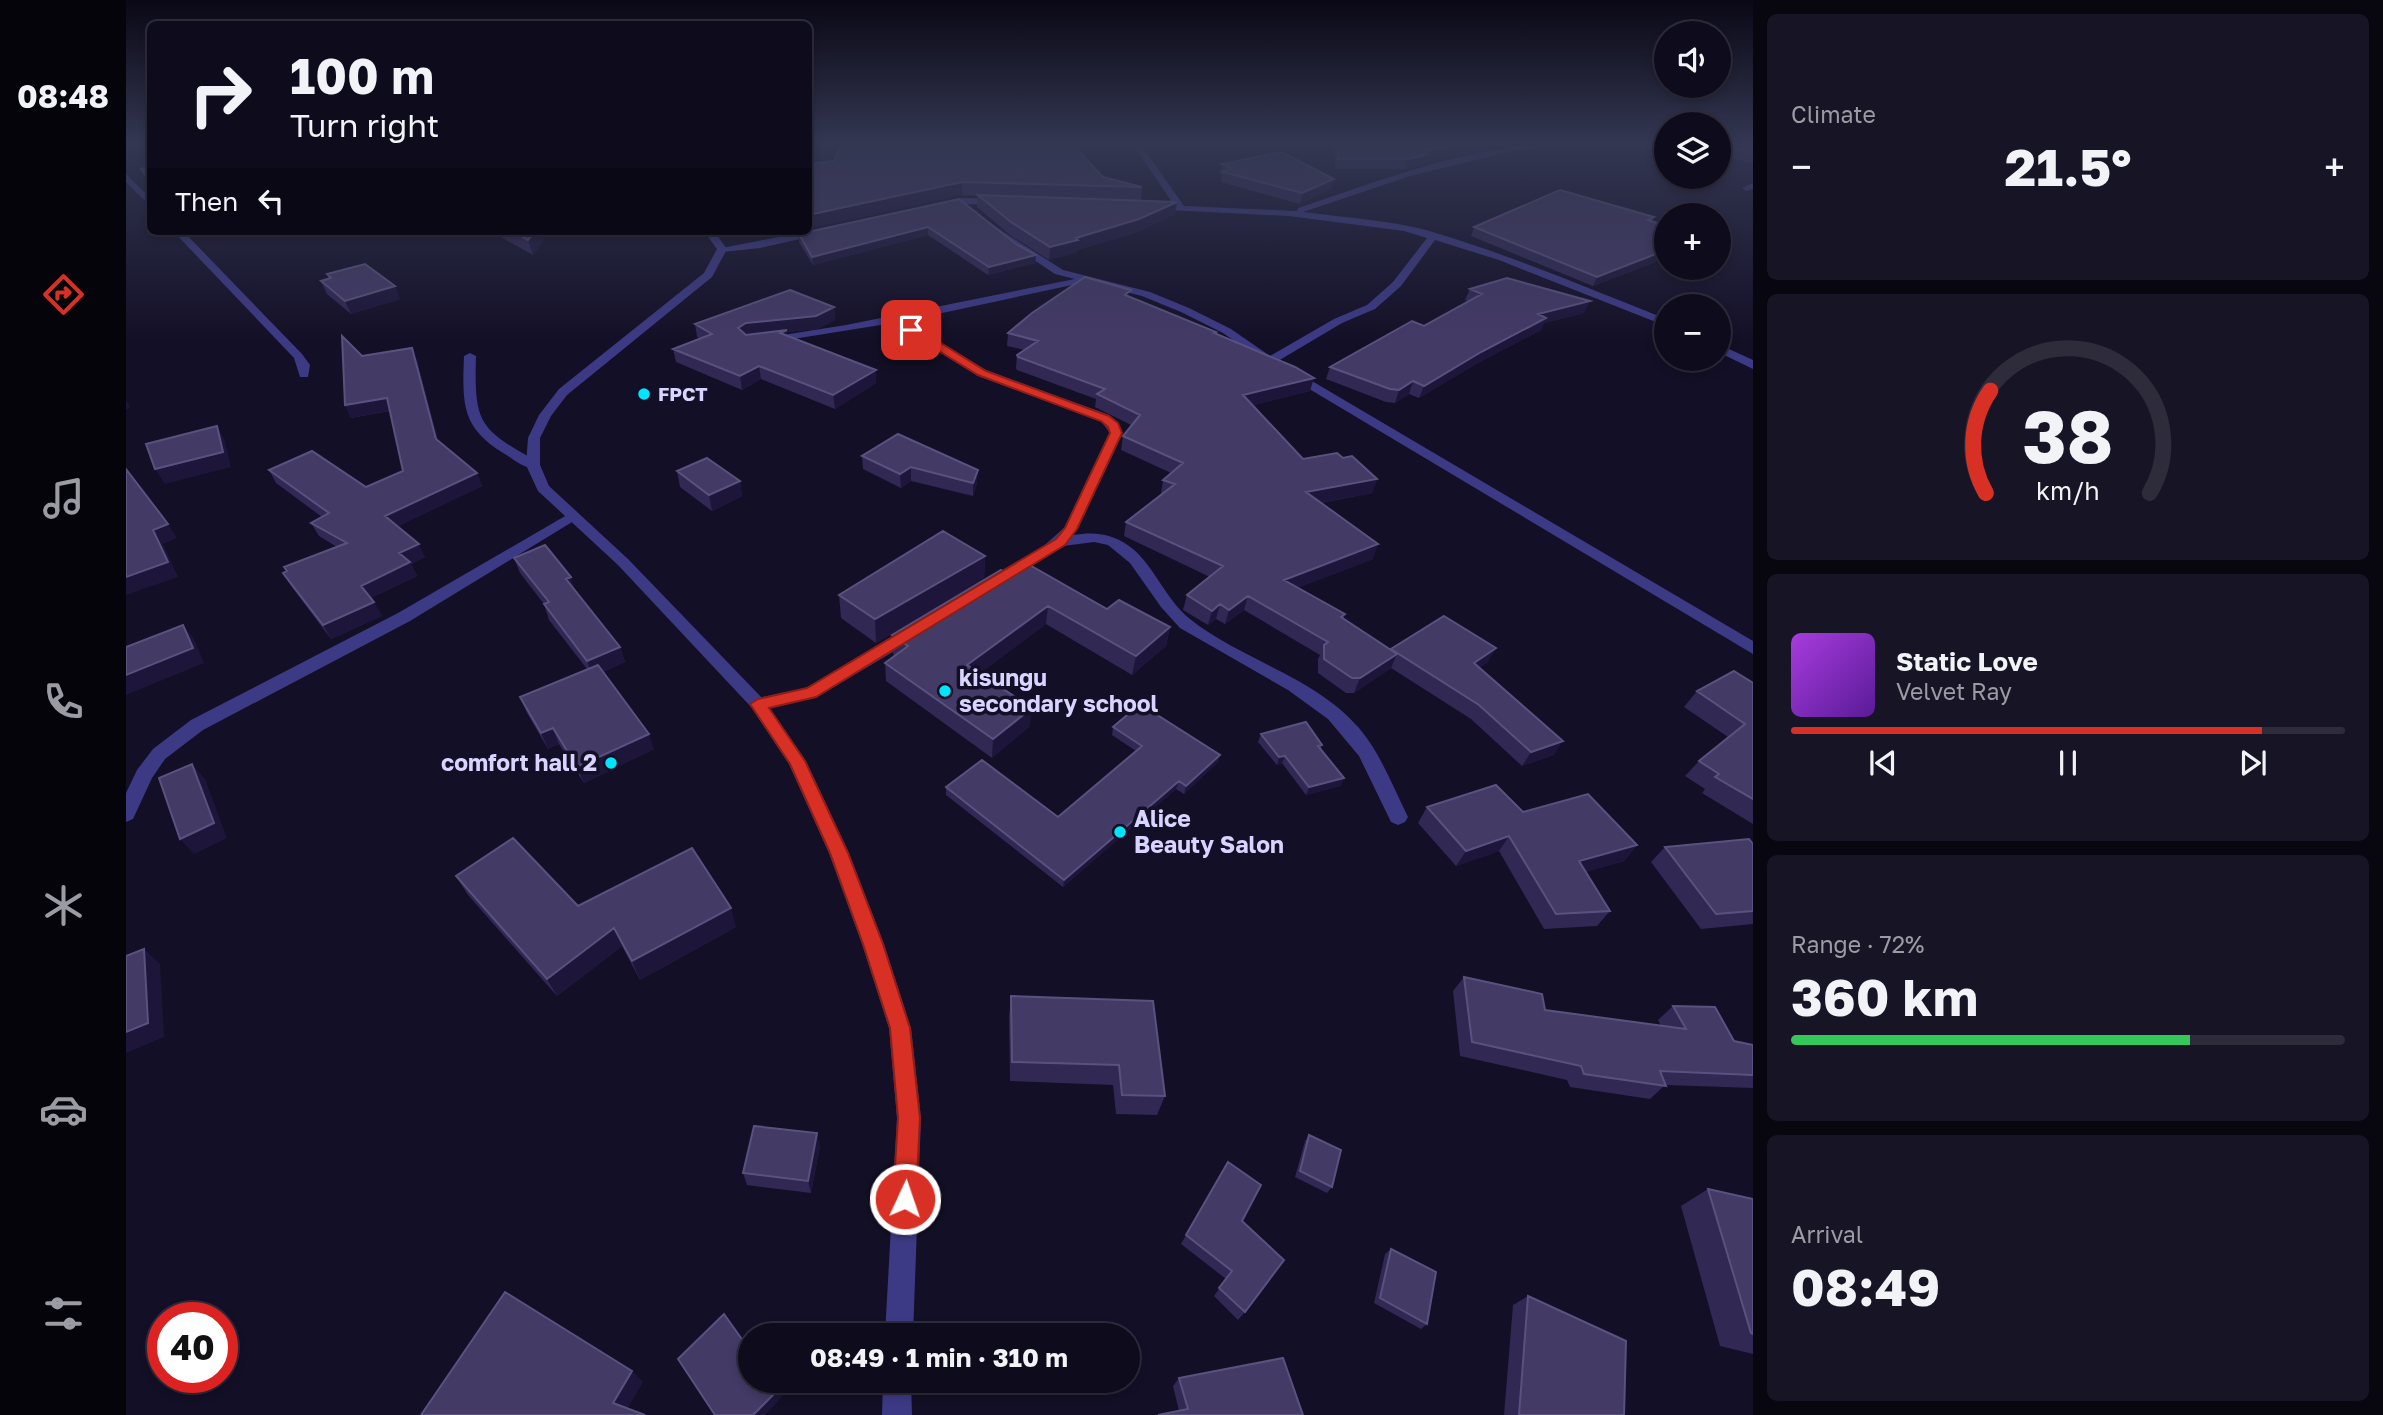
<!DOCTYPE html>
<html lang="en">
<head>
<meta charset="utf-8">
<style>
  :root { --surface:#0e0b1c; --page:#171425; --text:#f1f3f6; --muted:#9b9ba3; --line:#2e2b3b; --accent:#d93025 }
  body { margin:0; font-family:"Golos Text",sans-serif; background:var(--page); color:var(--text); height:100vh; display:flex; flex-direction:column; font-size:26px; white-space:nowrap }
  * { box-sizing:border-box; margin:0 }
  p { font-size:23px; color:var(--muted) }
  .icon { flex:none; width:38px; height:38px; fill:none; stroke:currentColor; stroke-width:2; stroke-linecap:round; stroke-linejoin:round }
  .map { position:relative; flex:1; overflow:hidden }
  .sheet { display:flex; flex-direction:column; gap:14px; padding:14px; background:#08060f; width:630px }
  .sheet>* { flex:none }
  .banner { position:absolute; left:21px; top:21px; width:665px; height:214px; border-radius:10px; box-shadow:0 4px 10px #0003,0 0 0 2px var(--line); background:#0e0b1c; color:var(--text); overflow:hidden }
  .controls { position:absolute; left:1528px; top:21px; display:grid; gap:14px }
  .controls a { display:grid; place-items:center; width:77px; height:77px; border-radius:50%; background:var(--surface); box-shadow:0 4px 10px #0003,0 0 0 2px var(--line); font-size:35px }
  .speed { position:absolute; left:21px; top:1302px; display:flex; gap:14px; font-size:35px; font-weight:700; text-align:center }
  .speed>* { display:grid; place-content:center; width:91px; height:91px; border-radius:50%; background:var(--surface); box-shadow:0 4px 10px #0003,0 0 0 2px var(--line); line-height:1 }
  .speed .limit { border:10px solid #d22; background:#fff; color:#111 }
  .pin { position:absolute; display:grid; place-items:center; width:60px; height:60px; color:#fff; margin:-30px; border-radius:14px; box-shadow:0 4px 10px #0006 }
  .me { position:absolute; width:77px; margin:-38px; rotate:3deg; stroke-linejoin:round; filter:drop-shadow(0 0 5px #0008) }
  .turn { display:flex; align-items:center; gap:24px; height:147px; padding:0 28px; font-size:32px }
  .turn .icon { width:91px; height:91px; stroke-width:2.5 }
  .turn b { display:block; font-size:49px; line-height:60px }
  .then { display:flex; align-items:center; height:66px; padding:0 28px; background:#0003; gap:14px; font-size:26px }
  .big { font-size:52px; font-weight:700; line-height:1.1 }
  .sheet .widget { flex:1; display:flex; flex-direction:column; justify-content:center; gap:10px; min-width:0; padding:0 24px; border-radius:10px; background:var(--page) }
  .sheet .dial { align-items:center; gap:0 }
  .dial svg { height:182px; overflow:visible; fill:none; stroke:var(--line); stroke-width:7; stroke-linecap:round; text-anchor:middle }
  .dial text { fill:var(--text); stroke:none }
  .song { display:flex; align-items:center; gap:21px }
  .cover { width:84px; height:84px; border-radius:10px; background:linear-gradient(135deg,hsl(280 70% 55%),hsl(270 70% 35%)) }
  .played { height:7px; border-radius:4px; background:linear-gradient(90deg,var(--accent) 85%,var(--line) 85%) }
  .keys { display:flex; justify-content:space-around; direction:ltr }
  .heat { display:flex; justify-content:space-between; align-items:center; font-size:38px; direction:ltr }
  .charge { height:10px; border-radius:5px; background:linear-gradient(90deg,#34c759 72%,var(--line) 0) }
  .trip { position:absolute; left:612px; top:1323px; width:402px; height:70px; border-radius:35px; background:var(--surface); box-shadow:0 4px 10px #0003,0 0 0 2px var(--line); font-weight:700; line-height:70px; text-align:center }
  main { display:flex; flex:1; min-height:0 }
  .tab-bar { display:flex; flex-direction:column; width:126px; justify-content:space-around; align-items:center; background:#06040b; color:var(--muted) }
  .tab-bar .icon { width:49px; height:49px }
  .tab-bar .selected { color:var(--accent) }
  .tab-bar b { font-size:32px; color:var(--text) }
  .map>svg:first-child { display:block }
  .lines { fill:none; stroke-linecap:round; stroke-linejoin:round }
  .service { fill:#3d3a85; fill-rule:evenodd }
  .minor { fill:#3d3a85; fill-rule:evenodd }
  .tertiary { fill:#3d3a85; fill-rule:evenodd }
  .wall { fill:#312854 }
  .shaded-wall { fill:#1d163a }
  .building { fill:#433a66; stroke:#5a527e; stroke-width:2 }
  .route { fill:#d93025; stroke:#8d1f18; stroke-width:2 }
  .poi-dot { fill:#00e5ff; stroke:#130f26; stroke-width:2.5 }
  .labels { text-anchor:middle; stroke-width:7; stroke-linejoin:round; paint-order:stroke }
  .far-poi-label { font-size:19px; font-weight:bold; fill:#d9d4ff; stroke:#130f26; text-anchor:start }
  .poi-label { font-size:23px; font-weight:bold; fill:#d9d4ff; stroke:#130f26; text-anchor:start }
</style>
</head>
<body>
<main>
<nav class="tab-bar">
<b>08:48</b>
<svg class="icon selected" aria-label="directions" viewBox="0 0 24 24"><path d="M12 3l9 9-9 9-9-9zM9 14v-3h6M13 9l2 2-2 2"/></svg>
<svg class="icon" aria-label="music" viewBox="0 0 24 24"><path d="M9 18V5l10-2v13"/><circle cx="6" cy="18" r="3"/><circle cx="16" cy="16" r="3"/></svg>
<svg class="icon" aria-label="phone" viewBox="0 0 24 24"><path d="M5 4h4l2 5-3 2q2 4 5 5l2-3 5 2v4C11 20 4 13 5 4z"/></svg>
<svg class="icon" aria-label="climate" viewBox="0 0 24 24"><path d="M12 3v18M4 7l16 10M4 17L20 7"/></svg>
<svg class="icon" aria-label="car" viewBox="0 0 24 24"><path d="M5 17H2v-5l4-1 3-4h7l3 4 3 1v5h-3M9 17h6M6 11h13"/><circle cx="7" cy="17" r="2"/><circle cx="17" cy="17" r="2"/></svg>
<svg class="icon" aria-label="filters" viewBox="0 0 24 24"><path d="M4 7h16M4 17h16"/><circle cx="9" cy="7" r="2"/><circle cx="15" cy="17" r="2"/></svg>
</nav>
<div class="map">
<svg width="1627" height="1415" viewBox="0 0 1627 1415">
  <rect width="100%" height="100%" fill="#130f26"/>
  <g class="lines">
    <path class="service" d="M344,353L350,356C348,424 353,429 412,462V468C401,470 391,462 382,456C336,429 336,407 338,356Z"/>
    <path class="minor" d="M1006,143H1014L1058,206L1171,211L1172,208C1258,179 1350,143 1443,143L1379,153L1284,176L1177,212C1221,218 1268,220 1310,233C1386,256 1464,289 1540,319V326L1373,260L1309,240L1275,286L1249,309L1216,323L1152,361L1627,641V654L1140,363L1097,333L1055,312L1016,296L960,282L779,321L860,370L983,415L991,422L996,433L947,535C970,531 989,534 1007,549C1030,569 1040,600 1064,619C1117,661 1188,676 1233,728C1255,754 1267,787 1282,817L1279,822L1272,825L1265,822L1233,756L1202,719L1162,690L1054,628L1035,607L1004,563L982,545L968,542L937,546L869,589H859L856,586L859,583L912,551L939,527L984,433L975,421L852,376L767,323L642,343L638,342V338L720,325L949,279L929,274L862,229V225L865,224L937,270L1024,292L1063,308L1105,329L1144,356L1208,319L1241,305L1267,282L1301,238L1278,231L1163,216L1023,209V205L1026,204L1048,205Z
      M0,174L24,198V206L0,182Z
      M1627,183V189L1620,191L1616,188Z
      M836,198L876,199L880,202L876,205L836,204L813,208L808,205Z
      M694,229L697,230V234L634,248L596,252L591,249Z
      M47,231H57L176,354L184,365L182,377H174L168,358Z
      M1592,344L1627,360V369L1592,352Z
      M446,512L451,513V519L284,621L77,730L39,759L26,778L7,819L0,822V793L11,770L27,749L65,720L272,613Z
      M786,628L794,633L792,637L691,697L632,710L626,708L623,704L626,700L632,698L680,688Z"/>
    <path class="tertiary" d="M578,231H588L601,249L586,277L441,395L425,416L414,438V465L423,486L502,559L638,700L680,761L723,853L758,944L785,1028L795,1118L787,1335H759L771,1118L763,1028L736,944L703,853L663,764L626,708L492,565L412,491L400,465L402,438L413,415L433,389L578,273L591,249Z
      M757,1381H785L786,1415H756Z"/>
  </g>
  <path class="wall" d="M1190,143H1391L1301,160L1299,164L1280,169H1209L1207,144Z
    M1504,143H1540V155Z
    M1592,143H1627V164L1592,154Z
    M682,164L977,177L1016,187L1015,200L1051,202L1049,214L1012,232L951,250V252L923,260L884,235L851,207V196L836,195Z
    M1096,164L1208,179L1205,189L1174,204L1095,182L1096,175L1094,174Z
    M833,199L909,263L862,275L802,235L687,265L673,242V234Z
    M1528,217L1526,221L1540,226V258L1467,286L1345,236L1348,227Z
    M364,231H423L407,255Z
    M201,274L274,299L225,314L201,294L195,281L203,278Z
    M1344,289L1458,313L1418,323L1415,330L1350,364L1293,398L1283,394L1269,403L1260,402L1200,379L1204,367L1298,326L1342,302L1339,300Z
    M1004,297L1090,332V333L1184,391L1127,405L1177,459L1217,458L1251,479L1246,493L1195,503L1247,559L1171,588L1219,614L1217,619L1265,650L1362,662L1353,668L1428,755L1396,766L1345,719L1265,668L1228,693H1220L1192,673V659L1194,655L1118,610L1099,624L1090,619L1082,625L1057,610L1061,595L1084,577L998,536L1000,522L1036,494L1035,493L1037,480L1045,473L995,450L997,436L1005,425L969,407L970,399L891,370L890,368L891,355L898,350L881,346L882,333Z
    M708,307L709,320L691,329L661,332V336L750,370V383L709,409L635,379L616,390L550,362L547,349L574,338L571,337L569,324Z
    M236,356L291,360L312,441L351,473L356,486L272,526L299,557L285,564L291,576L245,598L256,616L205,639L165,586L157,573L211,547L193,536L185,523L196,517L150,483L143,470L240,487L277,471L264,411L225,418L219,405Z
    M736,456L851,483L847,496L785,481L775,488L737,469Z
    M551,471L614,481L616,496L586,511L554,487Z
    M859,556L858,579L750,643L715,618L713,595Z
    M388,558L450,591L494,647L499,662L477,672L528,749L458,783L433,744L422,749L401,713L394,697L461,669L423,620L418,604L394,573Z
    M885,576L981,609L1044,627L1040,646L1006,675L920,624L854,673L904,726L866,758L760,681L759,663L769,656L767,654L766,635Z
    M1627,683V824L1576,793L1579,789L1559,776L1573,761L1602,737L1558,707L1571,691Z
    M987,727L1094,755L1092,762L1058,794L1050,789L937,887L820,795V787L932,817L1010,751L986,735Z
    M1135,734L1196,745L1195,749L1218,778L1214,786L1180,795L1156,763L1151,765L1132,742Z
    M1301,807L1397,812L1511,845L1498,861L1459,872L1484,911L1471,926L1418,929L1373,851L1330,866L1292,823Z
    M1627,844V924L1575,929L1525,862L1539,847Z
    M330,876L452,906L610,927L514,980L496,946L431,996L342,895Z
    M1338,977L1419,1010L1535,1026L1532,1020L1547,1006L1608,1041L1627,1045V1088L1539,1085L1524,1099L1444,1087L1441,1080L1334,1056L1327,991Z
    M885,996L1027,1001L1039,1096L1031,1115L990,1114L987,1085L884,1081L883,1017Z
    M1183,1135L1206,1187L1201,1193L1169,1177L1179,1141Z
    M694,1146L685,1193L621,1185L617,1173Z
    M1102,1162L1116,1221L1119,1312L1112,1320L1088,1296L1100,1279L1055,1244Z
    M1582,1189L1627,1199V1354L1594,1346L1555,1206Z
    M1265,1249L1301,1324L1295,1329L1248,1303L1259,1254Z
    M1402,1296L1498,1415H1378L1387,1305Z
    M1053,1378L1177,1415L1053,1411L1047,1386Z"/>
  <path class="shaded-wall" d="M1342,143H1391L1301,160L1299,164L1280,169L1283,159L1296,151Z
    M1208,179L1205,189L1174,204L1176,193Z
    M836,182V195L682,229V215Z
    M1051,202L1049,214L1012,232L951,250V252L923,260L924,247Z
    M802,227V235L687,265L686,257Z
    M409,231H423L407,255L402,240Z
    M1540,250V258L1467,286L1471,277Z
    M910,255L909,263L862,275L863,267Z
    M269,286L274,299L225,314L219,301Z
    M1464,301L1458,313L1418,323L1415,330L1350,364L1293,398L1298,386L1412,314Z
    M708,307L709,320L691,329L661,332L662,343L622,336L612,328L620,323Z
    M286,348L291,360L315,452L310,439Z
    M633,366L635,379L616,390L614,376Z
    M750,370V383L709,409L707,395Z
    M1188,378L1184,391L1114,409L1117,395Z
    M1287,381L1283,394L1269,403L1273,390Z
    M261,398L267,410L225,418L219,405Z
    M0,400L4,407L0,410Z
    M91,426L99,441L105,467L39,484L29,469Z
    M785,467V481L775,488L774,474Z
    M852,470L851,483L847,496V483Z
    M351,473L356,486L265,530L259,516Z
    M1251,479L1246,493L1176,506L1180,492Z
    M614,481L616,496L586,511L583,495Z
    M42,524L51,538L37,544L52,577L0,595V577L27,530Z
    M293,544L299,557L285,564L291,576L242,600L235,586L273,553Z
    M1252,544L1247,559L1153,595L1158,580Z
    M859,556L858,579L750,643L749,619Z
    M445,577L450,593L440,579Z
    M1122,596L1118,610L1099,624L1103,610Z
    M248,602L256,616L205,639L197,625Z
    M1094,604L1090,619L1082,625L1086,611Z
    M922,606L920,624L840,683L841,665Z
    M57,625L68,639L78,663L0,695V675Z
    M1044,627L1040,646L1006,675L1010,656Z
    M494,647L499,662L467,677L461,661Z
    M1370,648L1362,662L1340,678L1348,663Z
    M1271,654L1265,668L1228,693L1234,678Z
    M906,708L904,726L866,758L867,739Z
    M427,728L433,744L422,749L415,733Z
    M523,734L528,749L458,783L451,767Z
    M1437,741L1428,755L1396,766L1405,752Z
    M1094,755L1092,762L1058,794L1060,786Z
    M1159,756L1156,763L1151,765L1153,757Z
    M66,764L79,779L101,838L68,854L54,839Z
    M1218,778L1214,786L1180,795L1183,787Z
    M1053,781L1050,789L937,887L938,880Z
    M1383,836L1373,851L1330,866L1340,851Z
    M1511,845L1498,861L1441,877L1453,861Z
    M605,908L610,927L514,980L506,961Z
    M488,928L496,946L431,996L421,979Z
    M18,949L34,964L38,1037L0,1053V1032Z
    M691,1133L694,1146L685,1193L682,1181Z
    M506,1371L517,1382L499,1413L487,1403Z
    M652,1390L656,1397L639,1415H627Z"/>
  <path class="building" d="M716,143H945L977,177L1016,187L836,182L682,215V164L708,161Z
    M1211,143H1342L1296,151L1302,154L1283,159H1212Z
    M1592,143H1627V153Z
    M1155,152L1208,179L1176,193L1097,172L1105,168L1096,164Z
    M24,167V182L15,169Z
    M1434,190L1528,217L1522,220L1540,226V250L1471,277L1348,227Z
    M852,195L1051,202L1013,219L950,238L952,240L924,247L885,222Z
    M833,199L890,244L910,255L863,267L802,227L686,257L673,234Z
    M386,231H409L402,240Z
    M239,264L269,286L219,301L195,281L205,278L201,274Z
    M959,277L1005,290L999,295L1090,332L1088,333L1169,367L1188,378L1117,395L1177,459L1211,453L1217,458L1226,456L1251,479L1180,492L1252,544L1158,580L1219,614L1215,617L1271,654L1234,678H1226L1198,659V645L1202,642L1122,596L1103,610L1094,604L1086,611L1061,595L1097,566L1000,522L1049,484L1037,480L1057,463L997,436L1014,415L971,394L979,389L892,357L891,355L912,341L882,333L906,313Z
    M1381,278L1464,301L1412,314L1420,318L1355,352L1298,386L1287,381L1273,390L1264,389L1204,367L1286,321L1298,326L1356,294L1344,289Z
    M664,290L708,307L690,316L620,323L612,328L620,335L661,330L654,333L750,370L707,395L633,366L614,376L547,349L586,334L569,324Z
    M216,336L236,356L286,348L310,439L351,473L259,516L293,544L273,553L284,562L235,586L248,602L197,625L157,573L161,571L158,567L221,543L185,523L203,513L143,470L186,451L240,487L277,471L261,398L219,405Z
    M91,426L97,452L29,469L20,444Z
    M772,434L852,470L847,483L785,467L774,474L736,456Z
    M581,458L614,481L583,495L551,471Z
    M0,469L42,524L27,530L42,562L0,577Z
    M817,531L859,556L749,619L713,595Z
    M419,545L445,577L440,579L494,647L461,661L418,604L423,602L388,558Z
    M902,564L981,609L993,600L1044,627L1010,656L922,606L841,665L906,708L867,739L759,663L782,646L766,635L875,570L885,576Z
    M1318,616L1370,648L1348,663L1437,741L1405,752L1353,705L1265,649Z
    M57,625L67,648L0,675V647Z
    M472,665L523,734L451,767L427,728L415,733L394,697Z
    M1608,671L1627,683V799L1589,777L1593,774L1573,761L1619,724L1571,691Z
    M1014,704L1094,755L1060,786L1053,781L938,880L820,787L856,760L932,817L1016,746L987,727Z
    M1180,722L1196,745L1192,746L1218,778L1183,787L1159,756L1153,757L1135,734Z
    M66,764L88,823L54,839L33,778Z
    M1370,785L1397,812L1462,794L1511,845L1453,861L1484,911L1430,914L1383,836L1340,851L1301,807Z
    M387,838L452,906L566,848L605,908L506,961L488,928L421,979L330,876Z
    M1623,839L1627,844V911L1590,914L1539,847Z
    M18,949L22,1023L0,1032V956Z
    M1338,977L1416,994L1419,1010L1560,1029L1547,1006L1589,1007L1608,1041L1627,1045V1075L1534,1071L1540,1086L1458,1074L1455,1066L1346,1042Z
    M885,996L1027,1001L1039,1096L996,1095L993,1065L886,1062Z
    M628,1126L691,1133L682,1181L617,1173Z
    M1183,1135L1215,1150L1206,1187L1174,1171Z
    M1102,1162L1135,1185L1116,1221L1158,1260L1119,1312L1093,1288L1106,1271L1060,1235Z
    M1582,1189L1627,1199V1334L1625,1333Z
    M1265,1249L1310,1272L1301,1324L1254,1298Z
    M379,1292L506,1371L487,1403L519,1415H295Z
    M1402,1296L1500,1341L1498,1415H1393Z
    M598,1314L625,1352V1381H645L652,1390L627,1415H589L552,1359Z
    M1157,1358L1177,1415H1032L1062,1409L1053,1378Z"/>
  <linearGradient id="sky" x2="0" y2="1"><stop stop-color="#0a0815"/><stop offset="0.42" stop-color="#333752"/><stop offset="1" stop-color="#333752" stop-opacity="0"/></linearGradient>
  <rect width="1627" height="341" fill="url(#sky)"/>
  <path class="route" d="M782,327H789L860,371L983,416L992,423L996,433L951,529L939,545L690,697L643,708L679,761L722,853L757,944L784,1028L794,1118L790,1199L787,1207L779,1210L770,1207L767,1199L772,1118L764,1028L737,944L704,853L664,764L624,704L632,699L681,688L930,539L939,528L984,433L982,427L975,421L852,375L782,332Z"/>
  <g class="poi-dot">
    <circle cx="518" cy="394" r="7"/>
    <circle cx="819" cy="691" r="7"/>
    <circle cx="485" cy="763" r="7"/>
    <circle cx="994" cy="832" r="7"/>
  </g>
  <g class="labels">
    <g class="far-poi-label">
      <text x="532" y="401">FPCT</text>
    </g>
    <g class="poi-label">
      <text x="833" y="686">kisungu<tspan x="833" dy="26">secondary school</tspan></text>
      <text x="471" y="771" text-anchor="end">comfort hall 2</text>
      <text x="1008" y="827">Alice<tspan x="1008" dy="26">Beauty Salon</tspan></text>
    </g>
  </g>
</svg>
<div class="controls">
<a><svg class="icon" aria-label="sound" viewBox="0 0 24 24"><path d="M4 9h4l5-4v14l-5-4H4zM17 9q2 3 0 6"/></svg></a>
<a><svg class="icon" aria-label="layers" viewBox="0 0 24 24"><path d="M12 4l9 5-9 5-9-5zM3 14l9 5 9-5"/></svg></a>
<a>+</a>
<a>−</a>
</div>
<div class="speed"><div class="limit">40</div></div>
<div class="pin" style="left:785px;top:330px;background:#d93025"><svg class="icon" aria-label="arrive" viewBox="0 0 24 24"><path d="M6 21V4h12l-3 4 3 4H6"/></svg></div>
<svg class="me" style="left:779px;top:1199px" viewBox="-20 -20 40 40"><circle r="17" fill="#d93025" stroke="#fff" stroke-width="3"/><path d="M0-11L8 9 0 5-8 9z" fill="#fff"/></svg>
<div class="trip">08:49 · 1 min · 310 m</div>
<div class="banner">
<div class="turn"><svg class="icon" aria-label="right" viewBox="0 0 24 24"><path d="M7 20v-9h11M14 6l5 5-5 5"/></svg><div><b>100 m</b>Turn right</div></div>
<div class="then">Then<svg class="icon" aria-label="left" viewBox="0 0 24 24"><path d="M17 20v-9H6M10 6l-5 5 5 5"/></svg></div>
</div>
</div>
<section class="sheet">
<div class="widget"><p>Climate</p>
<div class="heat"><a>−</a><b class="big">21.5°</b><a>+</a></div>
</div>
<div class="widget dial"><svg viewBox="0 0 100 80">
<path d="M14 69A42 42 0 1 1 86 69"/>
<path d="M14 69A42 42 0 0 1 16 24" stroke="#d93025"/>
<text x="50" y="56" font-size="32" font-weight="700">38</text>
<text x="50" y="72" font-size="11">km/h</text>
</svg></div>
<div class="widget">
<div class="song"><i class="cover"></i><div><b>Static Love</b><p>Velvet Ray</p></div></div>
<div class="played"></div>
<div class="keys"><svg class="icon" aria-label="previous" viewBox="0 0 24 24"><path d="M18 5L8 12l10 7zM5 5v14"/></svg><svg class="icon" aria-label="pause" viewBox="0 0 24 24"><path d="M8 5v14M16 5v14"/></svg><svg class="icon" aria-label="next" viewBox="0 0 24 24"><path d="M6 5l10 7-10 7zM19 5v14"/></svg></div>
</div>
<div class="widget"><p>Range · 72%</p><b class="big">360 km</b><div class="charge"></div></div>
<div class="widget"><p>Arrival</p><b class="big">08:49</b></div>
</section>
</main>
</body>
</html>
